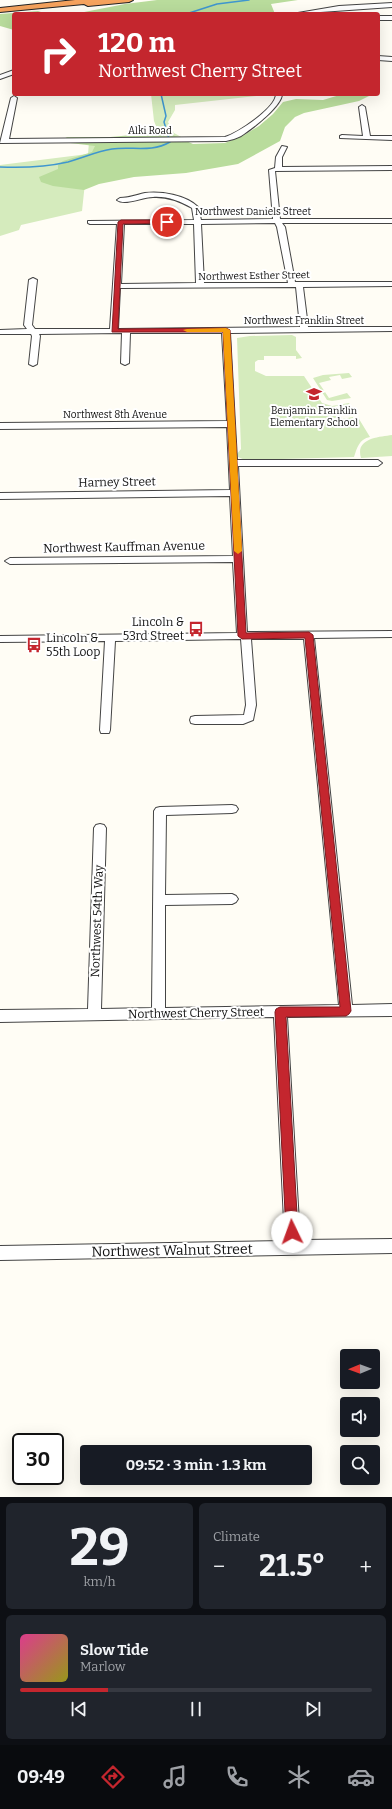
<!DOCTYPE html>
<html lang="en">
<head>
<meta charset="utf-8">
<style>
  :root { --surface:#171b24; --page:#20242c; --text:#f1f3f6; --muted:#9ea1a6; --line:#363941; --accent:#c4262e }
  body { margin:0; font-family:Bitter,serif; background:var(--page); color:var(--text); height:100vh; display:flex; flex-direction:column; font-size:15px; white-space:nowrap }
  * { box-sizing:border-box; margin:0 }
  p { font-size:13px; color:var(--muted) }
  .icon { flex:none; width:22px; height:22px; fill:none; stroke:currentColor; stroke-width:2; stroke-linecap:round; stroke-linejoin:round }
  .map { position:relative; height:1497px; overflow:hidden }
  .drawer { display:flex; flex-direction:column; gap:6px; padding:6px; background:#0d0f14; flex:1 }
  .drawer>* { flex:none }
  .banner { position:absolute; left:12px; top:12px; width:368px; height:84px; border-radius:4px; box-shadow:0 4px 16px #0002; background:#c4262e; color:#fff; overflow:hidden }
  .needle { width:26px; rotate:269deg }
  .fabs { position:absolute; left:340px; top:1349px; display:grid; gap:8px }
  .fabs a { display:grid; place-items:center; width:40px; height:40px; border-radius:4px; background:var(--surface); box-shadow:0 4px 16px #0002; font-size:20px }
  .speed { position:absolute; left:12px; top:1433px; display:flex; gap:8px; font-size:20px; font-weight:700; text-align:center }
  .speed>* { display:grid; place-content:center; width:52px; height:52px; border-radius:50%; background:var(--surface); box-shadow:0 4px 16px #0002; line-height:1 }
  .speed .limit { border:2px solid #111; border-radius:6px; background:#fff; color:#111 }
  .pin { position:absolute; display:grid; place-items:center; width:34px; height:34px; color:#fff; margin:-17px; border:2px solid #fff; border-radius:50%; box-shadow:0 1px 4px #0007 }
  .me { position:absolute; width:44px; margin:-22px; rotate:357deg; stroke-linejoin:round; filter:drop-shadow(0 0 3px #0008) }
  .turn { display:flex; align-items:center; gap:14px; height:84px; padding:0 20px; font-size:18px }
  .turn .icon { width:52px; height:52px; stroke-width:2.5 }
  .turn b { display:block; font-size:28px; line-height:34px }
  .big { font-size:30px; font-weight:700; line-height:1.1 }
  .drawer .card { flex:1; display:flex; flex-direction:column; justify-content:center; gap:6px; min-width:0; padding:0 14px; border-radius:6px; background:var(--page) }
  .drawer .dial { align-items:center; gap:0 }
  .dial b { font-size:52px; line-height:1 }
  .song { display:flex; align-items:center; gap:12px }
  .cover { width:48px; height:48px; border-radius:6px; background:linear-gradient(135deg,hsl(330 70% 55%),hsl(60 70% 35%)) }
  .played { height:4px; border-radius:2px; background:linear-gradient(90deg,var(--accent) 25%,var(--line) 25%) }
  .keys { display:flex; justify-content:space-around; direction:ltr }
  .heat { display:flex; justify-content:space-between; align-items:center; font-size:22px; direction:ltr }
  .drawer .tiles { flex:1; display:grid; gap:6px; grid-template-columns:1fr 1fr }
  .card:last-child { grid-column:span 2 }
  .trip { position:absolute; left:80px; top:1445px; width:232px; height:40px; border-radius:4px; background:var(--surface); box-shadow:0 4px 16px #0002; font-weight:700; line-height:40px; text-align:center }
  .dock { display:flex; height:64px; justify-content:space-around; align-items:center; background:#090b0e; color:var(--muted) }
  .dock .icon { width:28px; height:28px }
  .dock .on { color:var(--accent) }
  .dock b { font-size:18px; color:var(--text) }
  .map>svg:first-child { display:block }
  .green { fill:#d5ebbd }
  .forest { fill:#b9dc9c }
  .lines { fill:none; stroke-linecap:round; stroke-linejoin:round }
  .stream { stroke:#3f96cf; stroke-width:1.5 }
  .minor-casing { stroke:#444; stroke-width:2 }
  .highway-casing { stroke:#222; stroke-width:2 }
  .minor { fill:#fff; fill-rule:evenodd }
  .highway { fill:#f5a25d; fill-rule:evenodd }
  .route { fill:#c4262e; stroke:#7f191e }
  .slow { fill:#f59e0b }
  .labels { text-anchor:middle; stroke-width:4; stroke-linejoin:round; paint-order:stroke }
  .far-street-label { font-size:10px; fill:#111; stroke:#fff }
  .far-poi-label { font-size:10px; fill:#111; stroke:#fff }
  .street-label { font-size:12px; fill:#111; stroke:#fff }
  .poi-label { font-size:12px; fill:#111; stroke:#fff; text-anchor:end }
  .near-street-label { font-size:14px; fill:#111; stroke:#fff }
</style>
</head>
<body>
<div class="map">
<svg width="392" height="1497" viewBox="0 0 392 1497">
  <rect width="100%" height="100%" fill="#fffdf5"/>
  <path class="green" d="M151,94H275L175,105V110L168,122L174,133L185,139L87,164L82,211L21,225L19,230L0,236V165L88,154L89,142L162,141L154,121Z
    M292,335L296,337V350L302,358L296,359V356H264V360H258L255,362V371L266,376H304L322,403L332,406L349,403L350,405L335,406L342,419L353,417V419L335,422L359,419L370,437C359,439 357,448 354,457L245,460L238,457L237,454L241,449L237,338L250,336Z
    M349,373L352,377L342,379L340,375L329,377L331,380L319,383L329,398L347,393L351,398L332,401L327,400L313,378L323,375Z
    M392,435V456L361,458C355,438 379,437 392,435Z"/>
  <path class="forest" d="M157,0H298L271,4L275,14H74L125,4Z
    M38,11L47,14H14V30L0,26V14Z
    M343,94H373L359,101L304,113L295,117L285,127L280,141L238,164L186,173L134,177L99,184L84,190L53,186L41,182L39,177L58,169V165L63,161L92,152L95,146L70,143L64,139L67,137H110L166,132L193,144L225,143L244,135L259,126L273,114L283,102L296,99L323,100Z"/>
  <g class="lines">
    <path class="stream" d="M186,14L217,4L249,0
      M0,167C23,168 46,167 68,162C83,158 97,151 112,149C132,146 151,153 170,142L164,122L166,116L161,94"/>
    <defs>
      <path id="minor" d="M392,3V7L292,14L339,6Z
        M378,16H392V20H378Z
        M378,56L392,57V61L378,60Z
        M14,70V74L0,79V75Z
        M276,94H282C282,106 252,129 241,136C237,138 231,140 226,141L0,143L11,98L14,96L17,98L9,139L225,137C238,133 276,108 276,94Z
        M362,105L365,107L370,136H392V140L340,138V136L342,135L363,136L359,107Z
        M282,146L287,147L282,157V167L392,166V170L275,171L280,219H392V223H282L285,227L295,282H392V286L303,287L308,327H392V331L230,333L237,460H378L382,463L378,466H238L247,632L392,631V637L314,638L352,1005L392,1004V1016L287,1017L300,1240L392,1239V1253L0,1260V1246L285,1241L274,1017L0,1022V1010L88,1009L94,828L96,825L100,824L104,825L106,828L101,1009L152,1008L154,811L156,808L160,807L232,805L236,806L238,809L236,812L232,813L166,815L165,895L232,894L236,896L238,899L236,902L232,904L165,905V1008L339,1005L304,639H251L256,705L253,720L243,724H195L191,723L190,720L191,717L195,716L244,715L246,705L241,639L115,641L110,730L109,733H101L100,730L105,641L0,642V636L237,633L233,562L10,564L5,561L10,558L233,556L230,496L0,499V493L230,490L227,427L0,429V423L227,421L222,333H130L129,363L125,365L121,363L122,333L39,334L40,336L37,364L33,366L29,364L32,336L31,334H0V330L27,329L24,325L29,280L33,278L37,280L32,325L35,329H110L117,224H90L88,223V221L194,220L192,208C180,201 167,196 153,197C143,197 125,206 117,200L120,198C129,198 136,195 145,193C161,191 186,195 198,207L201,220L273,219L269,170L275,168L276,157ZM275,223L277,227L288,283H204L201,224ZM124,224H194L196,283L121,284ZM296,287L300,327L118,329L120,288Z"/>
      <path id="highway" d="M75,0H133L129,2L88,6L84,4L0,12V8Z"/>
    </defs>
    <use href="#minor" class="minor-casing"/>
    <use href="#highway" class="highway-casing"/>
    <use href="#minor" class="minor"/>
    <use href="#highway" class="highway"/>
  </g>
  <path class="route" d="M121,220H167L170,222L167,223L123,224L118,329L226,328L230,330L246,633L309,632L313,635L351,1011L349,1014L346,1016L286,1017L298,1232L297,1236L292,1238L288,1236L286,1232L275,1012L276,1009L280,1007H340L305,638L242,639L238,636L223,332H112L118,222Z"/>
  <path class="slow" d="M226,328L230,330L242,551L238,554L234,551L223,332H187L183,330L187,329Z"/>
  <defs>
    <symbol id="school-bare" viewBox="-9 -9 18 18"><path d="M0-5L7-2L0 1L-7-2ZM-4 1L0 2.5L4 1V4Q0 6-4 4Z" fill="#c4262e" stroke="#fff" stroke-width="2.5" paint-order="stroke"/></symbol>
    <symbol id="bus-bare" viewBox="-9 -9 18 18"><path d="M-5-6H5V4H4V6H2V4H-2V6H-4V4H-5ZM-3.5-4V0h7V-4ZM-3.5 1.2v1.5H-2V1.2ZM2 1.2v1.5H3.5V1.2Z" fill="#c4262e" stroke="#fff" stroke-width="2.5" paint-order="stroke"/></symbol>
  </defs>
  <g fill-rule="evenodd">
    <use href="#school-bare" x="303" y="383" width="22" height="22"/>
    <use href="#bus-bare" x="185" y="618" width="22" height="22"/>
    <use href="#bus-bare" x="23" y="634" width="22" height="22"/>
  </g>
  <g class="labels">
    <g class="far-street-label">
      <text x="150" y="134">Alki Road</text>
      <text x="253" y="215">Northwest Daniels Street</text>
      <text transform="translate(254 275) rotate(-1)" y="4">Northwest Esther Street</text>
      <text x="304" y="324">Northwest Franklin Street</text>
      <text x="115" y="418">Northwest 8th Avenue</text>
    </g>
    <g class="far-poi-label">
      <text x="314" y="414">Benjamin Franklin<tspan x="314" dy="12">Elementary School</tspan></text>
    </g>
    <g class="street-label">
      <text transform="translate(117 482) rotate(-1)" y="4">Harney Street</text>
      <text transform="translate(124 547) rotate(-1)" y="4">Northwest Kauffman Avenue</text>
      <text transform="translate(97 921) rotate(-88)" y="4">Northwest 54th Way</text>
      <text transform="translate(196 1013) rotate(-1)" y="4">Northwest Cherry Street</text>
    </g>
    <g class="poi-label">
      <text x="184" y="626">Lincoln &amp;<tspan x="184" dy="14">53rd Street</tspan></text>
      <text x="46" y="642" text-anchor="start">Lincoln &amp;<tspan x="46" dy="14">55th Loop</tspan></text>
    </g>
    <g class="near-street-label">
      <text transform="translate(172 1250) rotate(-1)" y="5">Northwest Walnut Street</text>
    </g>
  </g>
</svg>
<div class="fabs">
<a><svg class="needle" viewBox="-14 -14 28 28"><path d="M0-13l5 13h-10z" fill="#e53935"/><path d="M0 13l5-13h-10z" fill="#9ea1a6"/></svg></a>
<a><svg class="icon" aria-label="sound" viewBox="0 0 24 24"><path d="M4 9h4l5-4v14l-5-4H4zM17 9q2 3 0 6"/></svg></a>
<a><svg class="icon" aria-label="search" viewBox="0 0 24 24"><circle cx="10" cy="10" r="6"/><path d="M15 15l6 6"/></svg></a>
</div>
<div class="speed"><div class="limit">30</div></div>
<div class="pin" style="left:167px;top:222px;background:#d93025"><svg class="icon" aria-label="arrive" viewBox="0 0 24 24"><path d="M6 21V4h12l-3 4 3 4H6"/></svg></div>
<svg class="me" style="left:292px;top:1232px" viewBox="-20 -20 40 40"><circle r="19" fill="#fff"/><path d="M0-13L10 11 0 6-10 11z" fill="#c4262e"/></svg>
<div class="trip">09:52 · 3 min · 1.3 km</div>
<div class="banner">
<div class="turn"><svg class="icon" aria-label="right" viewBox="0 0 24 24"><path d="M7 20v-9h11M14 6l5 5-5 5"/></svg><div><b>120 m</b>Northwest Cherry Street</div></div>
</div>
</div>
<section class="drawer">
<div class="tiles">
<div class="card dial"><b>29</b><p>km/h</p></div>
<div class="card"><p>Climate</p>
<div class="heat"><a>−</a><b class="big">21.5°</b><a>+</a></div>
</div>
<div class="card">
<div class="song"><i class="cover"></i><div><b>Slow Tide</b><p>Marlow</p></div></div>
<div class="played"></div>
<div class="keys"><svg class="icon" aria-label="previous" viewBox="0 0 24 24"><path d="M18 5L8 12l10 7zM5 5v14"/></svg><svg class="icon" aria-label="pause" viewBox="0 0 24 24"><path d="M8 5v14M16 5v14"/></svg><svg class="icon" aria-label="next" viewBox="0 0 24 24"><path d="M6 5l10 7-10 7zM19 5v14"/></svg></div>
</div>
</div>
</section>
<nav class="dock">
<b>09:49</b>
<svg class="icon on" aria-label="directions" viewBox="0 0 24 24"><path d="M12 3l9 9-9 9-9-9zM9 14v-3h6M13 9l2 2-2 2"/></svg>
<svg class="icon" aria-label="music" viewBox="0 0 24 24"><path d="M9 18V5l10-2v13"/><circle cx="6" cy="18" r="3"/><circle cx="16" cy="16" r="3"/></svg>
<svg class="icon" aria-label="phone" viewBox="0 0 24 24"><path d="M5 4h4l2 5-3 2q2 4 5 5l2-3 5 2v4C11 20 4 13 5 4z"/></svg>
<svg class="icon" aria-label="climate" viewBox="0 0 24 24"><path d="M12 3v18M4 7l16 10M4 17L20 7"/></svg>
<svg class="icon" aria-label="car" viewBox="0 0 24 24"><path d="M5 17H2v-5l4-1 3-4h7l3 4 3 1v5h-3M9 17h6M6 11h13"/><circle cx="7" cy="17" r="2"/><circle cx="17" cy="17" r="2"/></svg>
</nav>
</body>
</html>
